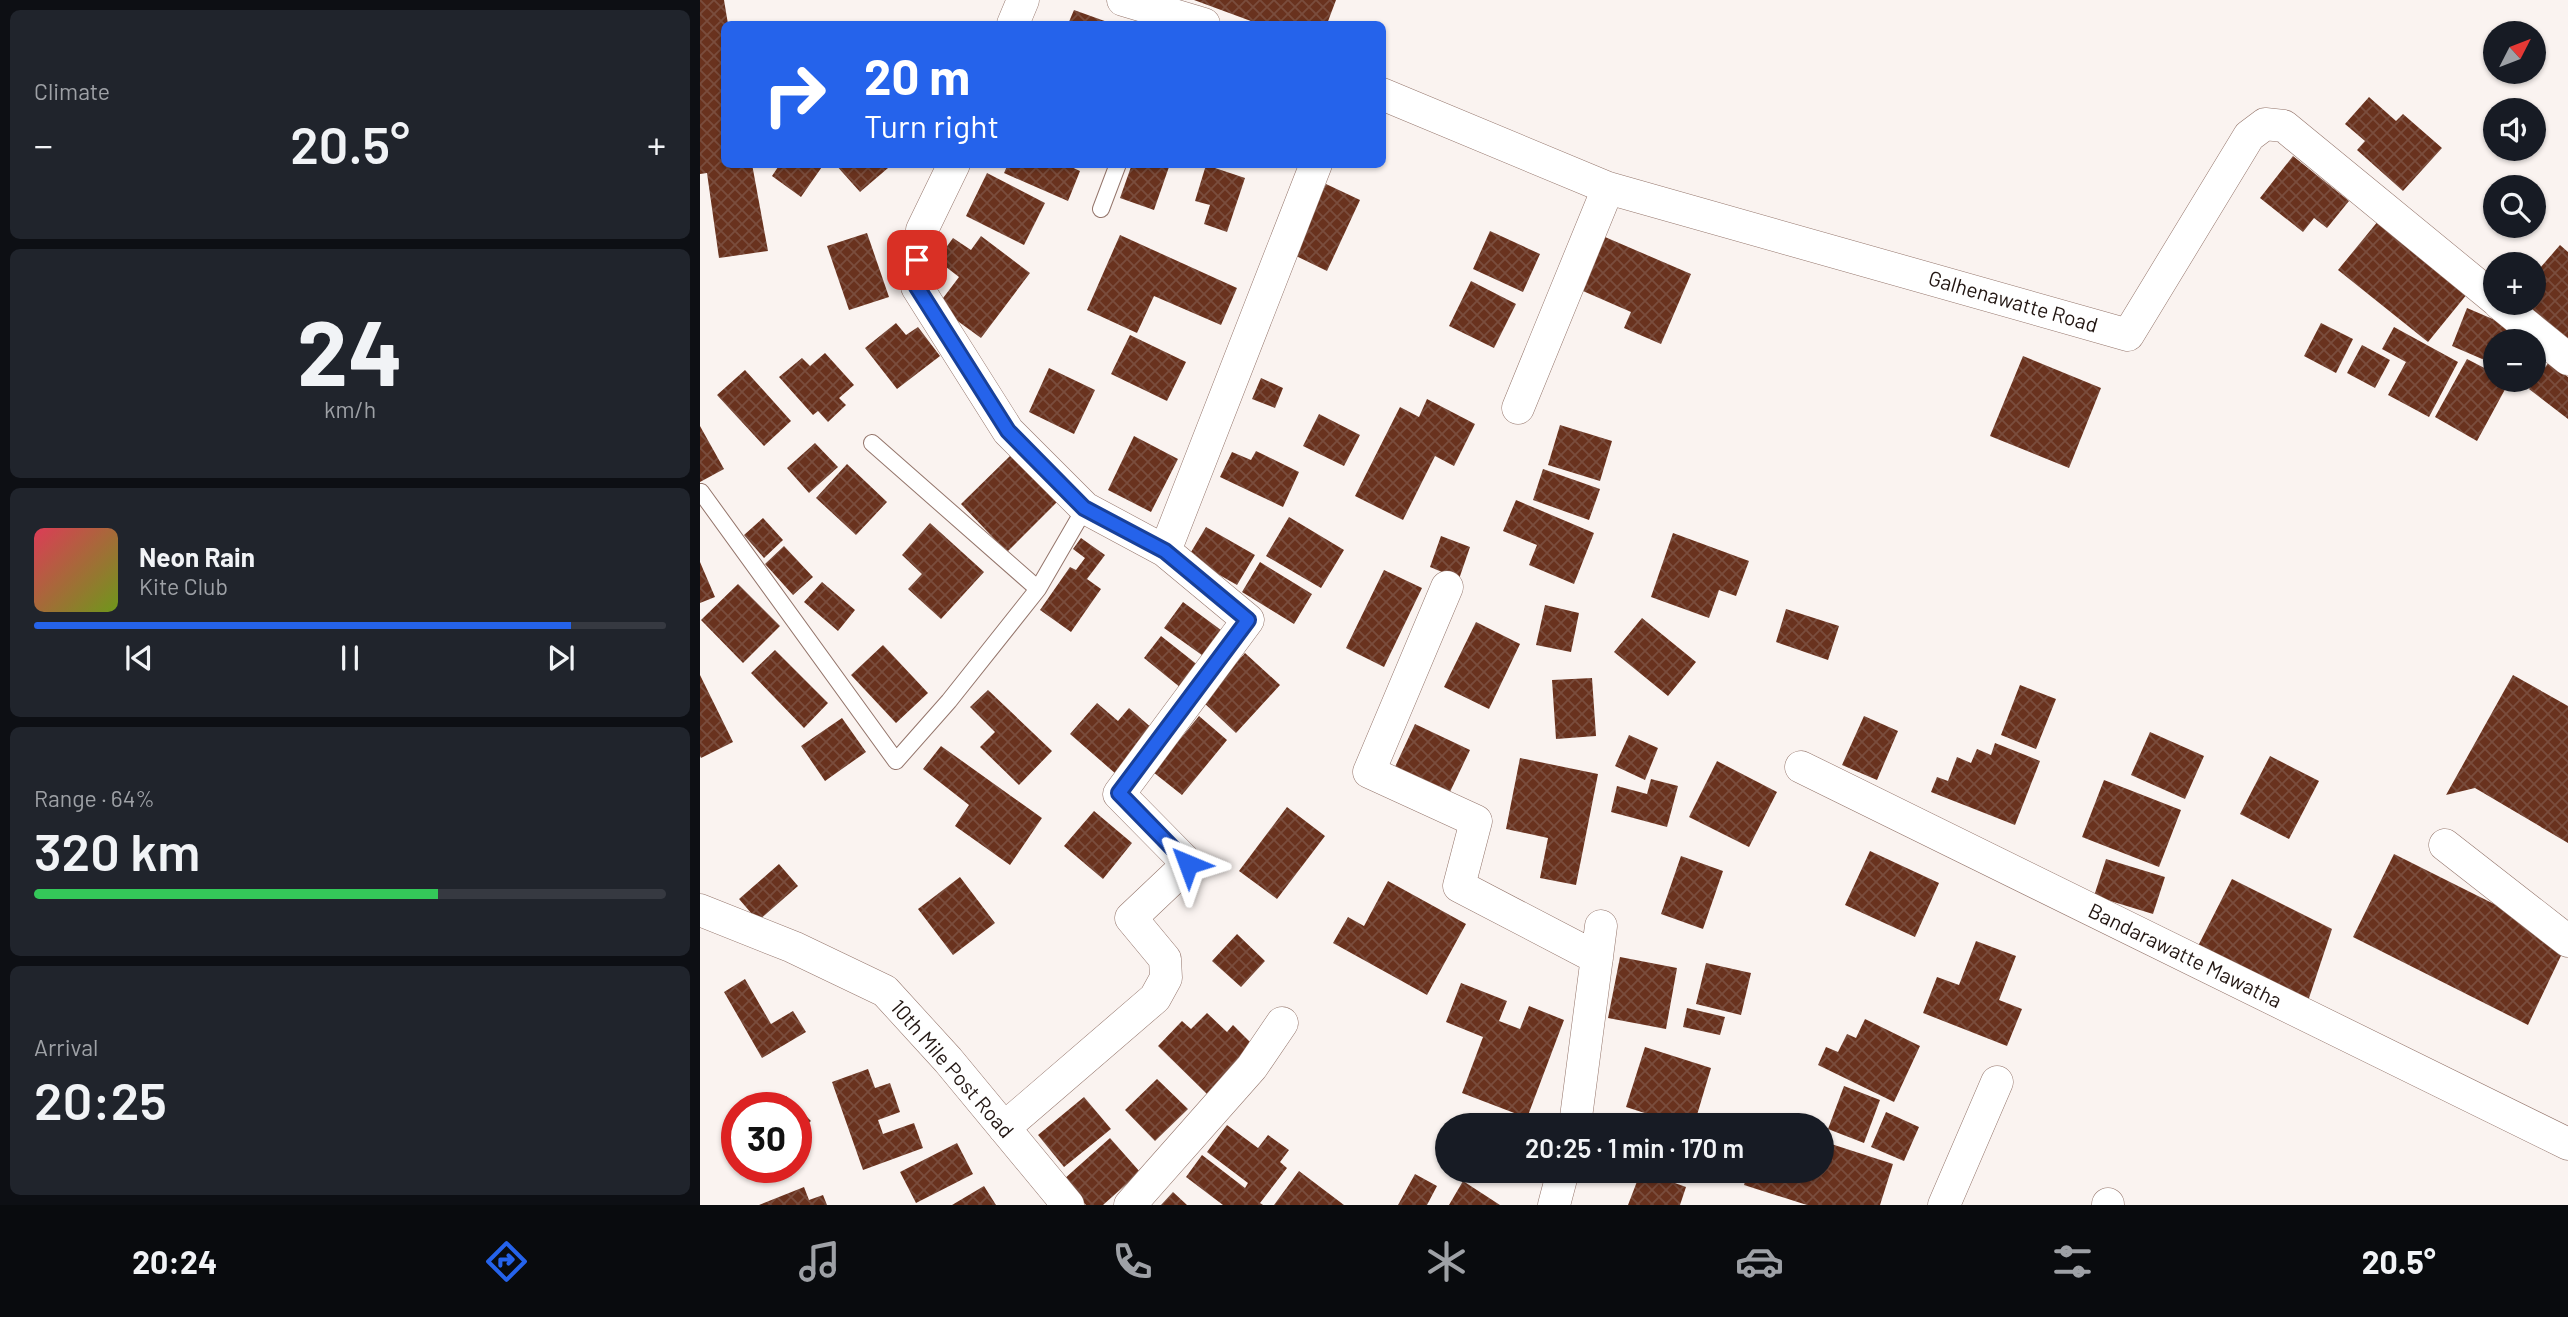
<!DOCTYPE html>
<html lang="en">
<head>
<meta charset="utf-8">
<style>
  :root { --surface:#171b24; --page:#20242c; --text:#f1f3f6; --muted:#9ea1a6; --line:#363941; --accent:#2563eb }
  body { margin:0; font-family:Barlow,sans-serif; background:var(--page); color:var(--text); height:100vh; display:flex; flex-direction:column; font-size:26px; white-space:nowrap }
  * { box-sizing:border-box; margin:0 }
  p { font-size:23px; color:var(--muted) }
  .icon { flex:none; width:38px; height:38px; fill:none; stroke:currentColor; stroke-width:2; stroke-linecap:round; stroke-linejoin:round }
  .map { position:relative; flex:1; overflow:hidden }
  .sheet { display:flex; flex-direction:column; gap:10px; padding:10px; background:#0d0f14; width:700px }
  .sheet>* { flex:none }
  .banner { position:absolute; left:21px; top:21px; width:665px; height:147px; border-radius:10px; box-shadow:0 2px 5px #0004; background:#2563eb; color:#fff; overflow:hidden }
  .needle { width:46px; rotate:48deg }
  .buttons { position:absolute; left:1783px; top:21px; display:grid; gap:14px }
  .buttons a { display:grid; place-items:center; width:63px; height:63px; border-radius:50%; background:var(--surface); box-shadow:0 2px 5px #0004; font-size:35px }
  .speed { position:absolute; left:21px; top:1092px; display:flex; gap:14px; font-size:35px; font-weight:700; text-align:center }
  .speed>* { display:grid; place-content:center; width:91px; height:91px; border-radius:50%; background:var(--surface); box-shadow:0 2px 5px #0004; line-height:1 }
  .speed .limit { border:10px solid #d22; background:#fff; color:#111 }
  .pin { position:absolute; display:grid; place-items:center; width:60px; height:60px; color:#fff; margin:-30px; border-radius:14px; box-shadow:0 4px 10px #0006 }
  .me { position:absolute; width:77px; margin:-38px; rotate:316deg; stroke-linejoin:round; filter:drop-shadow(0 0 5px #0008) }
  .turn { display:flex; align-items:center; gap:24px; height:147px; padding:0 28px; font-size:32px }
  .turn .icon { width:91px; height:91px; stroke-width:2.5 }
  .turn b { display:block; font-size:49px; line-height:60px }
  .big { font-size:52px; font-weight:600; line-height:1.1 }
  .sheet .tile { flex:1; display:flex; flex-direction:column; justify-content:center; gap:10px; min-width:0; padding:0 24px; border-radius:10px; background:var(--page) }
  .sheet .dial { align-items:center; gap:0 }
  .dial b { font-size:91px; line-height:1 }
  .song { display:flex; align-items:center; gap:21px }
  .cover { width:84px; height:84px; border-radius:10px; background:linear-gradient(135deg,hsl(350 70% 55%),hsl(80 70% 35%)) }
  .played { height:7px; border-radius:4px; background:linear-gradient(90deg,var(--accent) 85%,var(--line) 85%) }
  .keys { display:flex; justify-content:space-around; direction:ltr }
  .heat { display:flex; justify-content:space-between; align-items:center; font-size:38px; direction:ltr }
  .charge { height:10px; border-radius:5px; background:linear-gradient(90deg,#34c759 64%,var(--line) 0) }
  .trip { position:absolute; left:735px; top:1113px; width:399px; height:70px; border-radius:35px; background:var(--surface); box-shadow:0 2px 5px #0004; font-weight:600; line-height:70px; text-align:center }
  .dock { display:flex; height:112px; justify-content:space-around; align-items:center; background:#090b0e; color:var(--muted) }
  .dock .icon { width:49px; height:49px }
  .dock .selected { color:var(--accent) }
  .dock b { font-size:32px; color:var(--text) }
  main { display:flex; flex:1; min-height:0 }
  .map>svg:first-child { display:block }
  .building { fill:url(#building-cross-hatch) }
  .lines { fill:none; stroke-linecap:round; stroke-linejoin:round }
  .service-casing { stroke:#94756b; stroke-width:18 }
  .minor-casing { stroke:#94756b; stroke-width:33 }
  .service { stroke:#fff; stroke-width:16 }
  .minor { stroke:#fff; stroke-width:32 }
  .route-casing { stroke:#184099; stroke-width:18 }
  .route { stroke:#2563eb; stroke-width:12 }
  .labels { text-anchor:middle; stroke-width:7; stroke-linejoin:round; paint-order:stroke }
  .street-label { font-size:21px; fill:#221612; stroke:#fff }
</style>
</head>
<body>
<main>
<section class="sheet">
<div class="tile"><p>Climate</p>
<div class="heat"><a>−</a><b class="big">20.5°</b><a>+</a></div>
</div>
<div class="tile dial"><b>24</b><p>km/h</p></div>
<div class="tile">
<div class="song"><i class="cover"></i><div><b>Neon Rain</b><p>Kite Club</p></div></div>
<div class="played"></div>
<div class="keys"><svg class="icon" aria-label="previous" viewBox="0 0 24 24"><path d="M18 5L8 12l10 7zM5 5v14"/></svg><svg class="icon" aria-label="pause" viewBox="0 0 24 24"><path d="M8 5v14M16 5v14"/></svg><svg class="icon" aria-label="next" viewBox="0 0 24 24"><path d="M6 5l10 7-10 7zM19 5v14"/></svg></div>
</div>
<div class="tile"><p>Range · 64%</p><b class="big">320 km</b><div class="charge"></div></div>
<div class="tile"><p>Arrival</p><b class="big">20:25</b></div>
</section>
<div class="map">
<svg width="1868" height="1205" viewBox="0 0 1868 1205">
  <defs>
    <pattern id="building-cross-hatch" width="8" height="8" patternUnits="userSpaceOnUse" patternTransform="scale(1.75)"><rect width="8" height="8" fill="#69321e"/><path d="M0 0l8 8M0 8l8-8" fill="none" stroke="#7a4d3d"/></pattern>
  </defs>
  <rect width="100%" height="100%" fill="#faf3f0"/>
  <path class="building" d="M0,0H24L28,24H24V164H52L68,251L19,258L7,173L0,174Z
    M494,0H636L627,24H559Z
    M374,10L413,24H368Z
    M1669,97L1696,121L1703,114L1742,148L1703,191L1657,150L1665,141L1645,124Z
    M1593,156L1649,201L1627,228L1614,218L1603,232L1560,198Z
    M80,164H124L101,197L72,176Z
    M135,164H185L188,168L160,192Z
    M308,164H365L380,171L368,201L304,173Z
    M432,164H470L454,210L420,198Z
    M506,165L545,178L527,232L504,224L510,205L495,201Z
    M287,173L345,203L324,245L266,216Z
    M626,184L660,200L627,271L592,254Z
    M1683,215L1772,288L1728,342L1638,270Z
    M790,231L840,254L823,292L773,269Z
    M167,233L189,297L149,310L127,246Z
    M420,235L537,288L521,325L454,296L437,333L387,310Z
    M281,236L330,273L281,338L237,306L259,277L237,260L253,238L271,250Z
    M905,237L991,274L961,344L924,328L931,312L883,291Z
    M1860,245L1868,252V346L1826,310L1843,290L1834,282V275Z
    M771,281L816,304L794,348L749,326Z
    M1767,308L1823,332L1819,341H1796V365L1752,346Z
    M196,323L206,335L218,327L240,356L197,389L165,348Z
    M1621,323L1653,339L1636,373L1604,356Z
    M1694,327L1758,362L1729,417L1688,395L1706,362L1682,349Z
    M430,335L486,362L467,401L411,374Z
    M1662,345L1690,360L1675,388L1647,373Z
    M125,353L154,385L139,398L146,405L128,422L118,411L113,415L79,377L102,358L110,366Z
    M1323,356L1401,388L1369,468L1290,436Z
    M1767,359L1796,374V380L1809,382L1777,441L1735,417Z
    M1849,362L1868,377V419L1829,389Z
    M349,368L395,390L374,434L329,412Z
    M45,370L91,421L64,446L17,395Z
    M561,378L583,388L575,408L552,399Z
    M727,399L775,424L754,466L735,456L703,520L655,496L700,407L719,417Z
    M619,414L660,435L644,466L603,446Z
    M860,425L912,441L900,481L848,465Z
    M0,426L24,469L0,482Z
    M434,436L478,459L451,512L408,490Z
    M115,443L138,467L109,493L87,468Z
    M556,451L599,472L583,507L520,477L532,452L551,460Z
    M311,455L357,502L307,552L261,504Z
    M147,464L187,502L156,535L116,498Z
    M843,469L900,489L889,520L833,500Z
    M816,500L894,533L874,584L829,565L837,545L803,531Z
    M589,517L644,550L621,588L566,556Z
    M63,518L83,540L64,558L44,535Z
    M230,523L284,572L241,619L208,589L222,574L202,555Z
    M506,527L555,555L537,585L488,557Z
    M973,533L1049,561L1036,596L1019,590L1009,618L951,597Z
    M741,536L770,547L759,579L730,567Z
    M381,538L405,555L387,579L401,589L371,632L340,610L370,567L376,570L385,558L373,549Z
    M84,546L113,577L93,595L65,564Z
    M0,562L15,597L0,603Z
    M560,562L612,594L594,624L542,592Z
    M684,570L722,588L684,667L646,648Z
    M122,582L155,610L138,631L104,602Z
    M38,584L80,626L43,663L1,620Z
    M483,602L525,633L506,658L464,628Z
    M845,605L879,613L871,652L836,645Z
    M1086,609L1139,626L1128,660L1076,642Z
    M942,618L996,662L968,696L914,652Z
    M776,622L820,644L789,709L744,687Z
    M461,636L499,666L481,688L444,658Z
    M183,645L228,693L196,723L151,675Z
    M75,650L128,703L104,728L51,673Z
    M545,653L580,685L536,733L502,701Z
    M0,675L33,742L1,758L0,756Z
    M1813,675L1868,706V843L1775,788L1746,795Z
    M892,678L896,736L856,739L852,680Z
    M1320,685L1356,699L1336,749L1301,735Z
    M288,690L352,751L319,785L280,747L295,732L270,707Z
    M397,703L418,721L429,708L454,730L416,774L370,734Z
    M499,716L527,740L482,795L453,772Z
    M1164,716L1198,731L1177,780L1142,765Z
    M142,718L166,752L125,781L101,746Z
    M715,724L770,750L748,796L694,769Z
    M1450,732L1504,756L1485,799L1431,775Z
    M929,735L958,748L945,780L915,766Z
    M1295,743L1340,761L1315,825L1231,792L1237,777L1248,781L1257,757L1271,763L1277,749L1291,755Z
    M241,746L342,818L310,865L255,826L269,805L223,769Z
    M1570,756L1619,781L1589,839L1540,814Z
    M820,758L898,774L876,885L840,878L848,838L806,829Z
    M1017,761L1077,792L1049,847L989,817Z
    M951,779L978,786L967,827L911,812L917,786L947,794Z
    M1404,780L1481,810L1459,867L1382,837Z
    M587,807L625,836L577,899L539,871Z
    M394,811L432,843L403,879L364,846Z
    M1170,851L1239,883L1215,937L1145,905Z
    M1694,854L1868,941L1828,1025L1653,937Z
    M981,856L1023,871L1003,929L961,914Z
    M1406,859L1465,877L1453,914L1394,896Z
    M79,864L98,886L58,921L39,899Z
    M260,877L295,923L253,955L218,909Z
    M1532,879L1632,929L1607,1004L1497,948Z
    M688,881L766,924L727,995L633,943L648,917L664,926Z
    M537,934L565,961L541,987L512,961Z
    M1276,941L1316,956L1299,1000L1322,1009L1307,1046L1223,1013L1237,977L1259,985Z
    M920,957L977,968L966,1029L908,1018Z
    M1006,963L1051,973L1041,1015L996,1004Z
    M45,979L71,1024L93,1011L106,1032L62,1058L24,992Z
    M761,983L807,1001L799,1021L820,1029L829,1006L864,1020L827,1118L762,1093L783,1037L746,1022Z
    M987,1008L1025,1017L1020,1035L983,1027Z
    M507,1013L527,1032L533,1025L555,1047L508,1095L458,1046L482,1021L491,1029Z
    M1165,1019L1220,1046L1194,1102L1118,1065L1126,1047L1138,1052L1147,1034L1156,1038Z
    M945,1047L1011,1068L994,1125H982L926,1107Z
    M168,1069L175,1088L190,1083L200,1112L178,1120L183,1134L214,1123L223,1148L163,1170L132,1082Z
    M457,1079L488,1109L455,1141L425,1110Z
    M1144,1086L1180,1100L1164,1143L1128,1129Z
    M86,1096L111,1121L96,1135V1108H73Z
    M384,1097L411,1129L364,1167L338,1135Z
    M1186,1112L1219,1127L1204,1161L1171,1147Z
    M527,1125L558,1148L568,1135L589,1150L580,1162L587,1168L560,1203L563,1205H523L486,1177L502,1155L545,1188L548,1183L507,1152Z
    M410,1138L440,1172L403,1205H386L363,1180Z
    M1122,1141L1193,1164L1180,1205H1107L1044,1185L1048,1171H1122Z
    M257,1143L273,1174L216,1203L200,1172Z
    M599,1171L644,1205H574Z
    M941,1171L986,1187L980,1205H928Z
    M715,1174L737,1186L727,1205H698Z
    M763,1181L800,1205H749Z
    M284,1186L296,1205H252Z
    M104,1187L109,1200L123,1195L127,1205H59Z
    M473,1192L487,1205H461Z"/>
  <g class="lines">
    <defs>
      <path id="service" d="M401,209L418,164
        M172,443L338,589
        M1,492L196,761L249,701L338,589L385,508"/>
      <path id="minor" d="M423,0L504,24
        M313,24L323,0
        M682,94L908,188L1428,335L1549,136L1565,124L1584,126L1796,300
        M254,164L222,230L217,287L308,431L385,508L465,551L548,620L419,794L488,864L431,918L465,959L466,978L455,998L304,1128
        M1799,303L1868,359
        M818,408L908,188
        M465,551L616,164
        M747,587L669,772L776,821L759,886L897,958
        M1101,767L1868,1144
        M1745,845L1868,941
        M0,910L93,947L185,991L248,1060L368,1205
        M875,1125L901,926
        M430,1205L552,1067L582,1023
        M854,1205L863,1171
        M1244,1205L1297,1082
        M1408,1205V1204"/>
    </defs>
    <use href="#service" class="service-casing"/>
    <use href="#minor" class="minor-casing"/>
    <use href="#service" class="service"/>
    <use href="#minor" class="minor"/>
  </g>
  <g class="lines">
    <defs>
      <path id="route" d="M217,260V287L308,431L384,508L465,551L548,620L419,793L488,864"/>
    </defs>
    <use href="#route" class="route-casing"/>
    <use href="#route" class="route"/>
  </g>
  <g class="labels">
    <g class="street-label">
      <text transform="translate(1313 302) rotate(16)" y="7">Galhenawatte Road</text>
      <text transform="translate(1485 956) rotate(26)" y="7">Bandarawatte Mawatha</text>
      <text transform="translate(252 1069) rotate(49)" y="7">10th Mile Post Road</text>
    </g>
  </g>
</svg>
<div class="buttons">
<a><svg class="needle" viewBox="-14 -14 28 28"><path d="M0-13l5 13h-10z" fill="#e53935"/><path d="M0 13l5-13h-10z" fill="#9ea1a6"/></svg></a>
<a><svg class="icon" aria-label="sound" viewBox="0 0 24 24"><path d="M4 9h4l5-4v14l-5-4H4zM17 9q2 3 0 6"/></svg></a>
<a><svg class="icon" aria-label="search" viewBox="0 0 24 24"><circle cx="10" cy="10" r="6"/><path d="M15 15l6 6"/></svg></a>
<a>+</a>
<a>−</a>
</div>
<div class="speed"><div class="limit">30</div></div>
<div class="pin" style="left:217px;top:260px;background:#d93025"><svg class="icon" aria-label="arrive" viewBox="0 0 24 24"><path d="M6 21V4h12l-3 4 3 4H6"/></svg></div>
<svg class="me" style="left:488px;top:864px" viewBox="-20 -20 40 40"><path d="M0-17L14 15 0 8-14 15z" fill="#2563eb" stroke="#fff" stroke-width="4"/></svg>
<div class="trip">20:25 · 1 min · 170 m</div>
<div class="banner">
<div class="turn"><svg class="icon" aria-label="right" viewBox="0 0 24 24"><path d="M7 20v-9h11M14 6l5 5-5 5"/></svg><div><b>20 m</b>Turn right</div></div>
</div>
</div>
</main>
<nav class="dock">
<b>20:24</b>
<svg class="icon selected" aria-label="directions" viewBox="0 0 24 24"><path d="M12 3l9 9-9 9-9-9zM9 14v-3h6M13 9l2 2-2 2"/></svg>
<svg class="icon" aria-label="music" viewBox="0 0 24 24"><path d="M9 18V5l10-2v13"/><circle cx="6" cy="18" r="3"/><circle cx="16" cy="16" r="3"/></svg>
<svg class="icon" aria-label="phone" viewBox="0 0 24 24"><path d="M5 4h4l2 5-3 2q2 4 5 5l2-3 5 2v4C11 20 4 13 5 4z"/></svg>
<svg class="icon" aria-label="climate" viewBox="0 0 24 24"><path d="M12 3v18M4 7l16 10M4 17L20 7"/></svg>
<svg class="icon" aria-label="car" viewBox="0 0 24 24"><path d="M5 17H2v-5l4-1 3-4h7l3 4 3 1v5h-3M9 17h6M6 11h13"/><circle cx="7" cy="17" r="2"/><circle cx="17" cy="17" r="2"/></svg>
<svg class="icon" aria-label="filters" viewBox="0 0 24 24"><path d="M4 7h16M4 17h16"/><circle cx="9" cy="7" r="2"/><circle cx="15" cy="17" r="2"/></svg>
<b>20.5°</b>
</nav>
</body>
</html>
